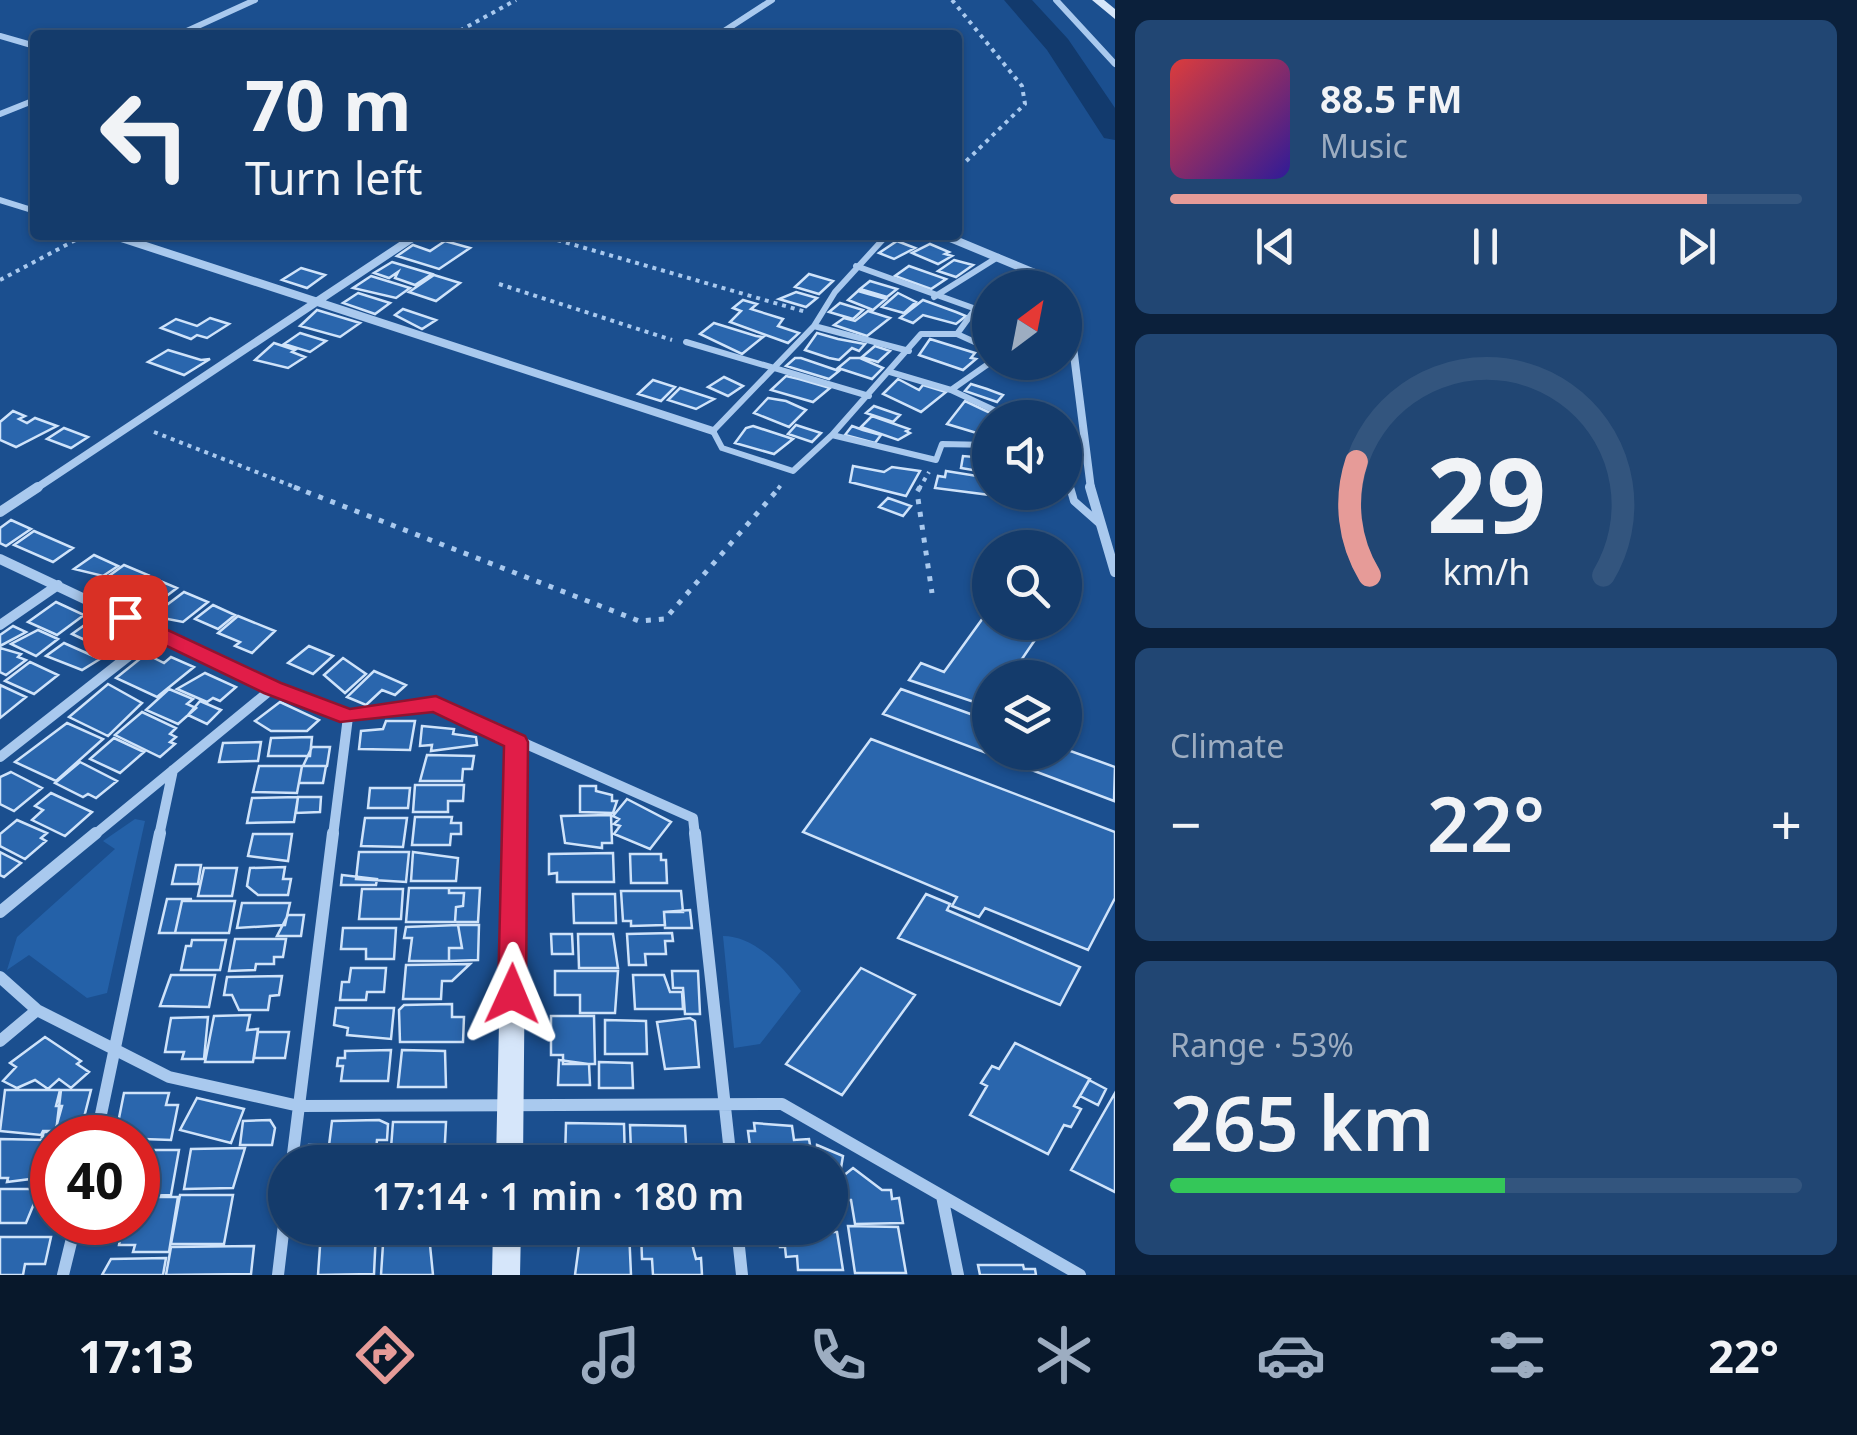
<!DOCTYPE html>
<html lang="en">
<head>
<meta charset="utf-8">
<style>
  :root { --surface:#143b6b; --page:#214673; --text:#f1f3f6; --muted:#9dadc1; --line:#33557e; --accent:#e69b98 }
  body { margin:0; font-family:"Noto Sans",sans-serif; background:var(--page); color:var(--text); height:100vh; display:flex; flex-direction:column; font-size:38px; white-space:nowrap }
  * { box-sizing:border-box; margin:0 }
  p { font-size:32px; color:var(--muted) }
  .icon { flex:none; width:55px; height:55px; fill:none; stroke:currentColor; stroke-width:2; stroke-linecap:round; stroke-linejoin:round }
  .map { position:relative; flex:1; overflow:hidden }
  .panel { display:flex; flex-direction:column; gap:20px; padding:20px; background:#0b203b; width:742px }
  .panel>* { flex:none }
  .banner { position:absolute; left:30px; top:30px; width:932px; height:210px; border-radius:10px; box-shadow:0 2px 8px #0004,0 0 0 2px var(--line); background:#143b6b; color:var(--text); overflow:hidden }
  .needle { width:65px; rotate:32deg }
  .tools { position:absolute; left:972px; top:270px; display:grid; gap:20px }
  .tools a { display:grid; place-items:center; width:110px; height:110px; border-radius:50%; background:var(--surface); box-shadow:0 2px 8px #0004,0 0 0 2px var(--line); font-size:50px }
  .speed { position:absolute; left:30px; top:1115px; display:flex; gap:20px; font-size:50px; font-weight:700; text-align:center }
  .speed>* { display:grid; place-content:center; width:130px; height:130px; border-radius:50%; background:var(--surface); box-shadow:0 2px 8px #0004,0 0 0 2px var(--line); line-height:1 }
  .speed .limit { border:15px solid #d22; background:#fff; color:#111 }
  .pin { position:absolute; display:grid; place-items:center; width:85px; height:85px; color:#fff; margin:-42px; border-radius:20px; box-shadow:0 5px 15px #0006 }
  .me { position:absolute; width:110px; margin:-55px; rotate:1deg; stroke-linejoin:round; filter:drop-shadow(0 0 8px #0008) }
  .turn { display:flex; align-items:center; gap:35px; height:210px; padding:0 50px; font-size:45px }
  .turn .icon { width:130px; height:130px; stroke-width:2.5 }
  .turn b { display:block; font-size:70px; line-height:85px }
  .big { font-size:75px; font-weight:600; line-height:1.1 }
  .panel .widget { flex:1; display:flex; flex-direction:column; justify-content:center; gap:15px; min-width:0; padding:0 35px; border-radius:15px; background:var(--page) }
  .panel .dial { align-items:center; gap:0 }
  .dial svg { height:260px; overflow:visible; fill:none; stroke:var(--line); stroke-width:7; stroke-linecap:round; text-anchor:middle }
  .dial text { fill:var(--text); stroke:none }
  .song { display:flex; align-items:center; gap:30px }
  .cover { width:120px; height:120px; border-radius:15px; background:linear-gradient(135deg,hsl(0 70% 55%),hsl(250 70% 35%)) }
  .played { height:10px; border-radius:5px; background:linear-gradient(90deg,var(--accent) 85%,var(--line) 85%) }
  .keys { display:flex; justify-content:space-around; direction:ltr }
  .heat { display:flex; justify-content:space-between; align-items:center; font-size:55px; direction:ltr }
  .charge { height:15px; border-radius:8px; background:linear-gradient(90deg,#34c759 53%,var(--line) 0) }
  .trip { position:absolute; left:268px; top:1145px; width:580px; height:100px; border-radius:50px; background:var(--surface); box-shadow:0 2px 8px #0004,0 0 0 2px var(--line); font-weight:600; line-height:100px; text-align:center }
  .menu { display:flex; height:160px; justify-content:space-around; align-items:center; background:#08182b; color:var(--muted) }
  .menu .icon { width:70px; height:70px }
  .menu .active { color:var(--accent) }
  .menu b { font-size:45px; color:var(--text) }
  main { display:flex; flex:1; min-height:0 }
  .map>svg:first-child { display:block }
  .green { fill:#2461a8 }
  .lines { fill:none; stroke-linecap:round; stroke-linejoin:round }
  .river { fill:#123a6d; fill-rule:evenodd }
  .building { fill:#2a66ad; stroke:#cfe3fa; stroke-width:2.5 }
  .path-far1 { stroke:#a9c9ee; stroke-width:4; stroke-dasharray:4 5; stroke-linecap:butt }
  .path { stroke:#a9c9ee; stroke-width:5; stroke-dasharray:5 8; stroke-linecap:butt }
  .lane-far1 { stroke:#a9c9ee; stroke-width:6 }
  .lane { stroke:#a9c9ee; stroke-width:8 }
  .street-far3 { stroke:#a9c9ee; stroke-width:6 }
  .street-far2 { stroke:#a9c9ee; stroke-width:8 }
  .street-far1 { stroke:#a9c9ee; stroke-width:10 }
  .street { stroke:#a9c9ee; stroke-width:12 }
  .secondary { fill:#d6e6fa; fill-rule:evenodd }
  .route { fill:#e11d48; stroke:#92132f; stroke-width:2.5 }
</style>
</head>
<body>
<main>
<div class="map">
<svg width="1115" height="1275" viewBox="0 0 1115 1275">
  <rect width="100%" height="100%" fill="#1b4f8f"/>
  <path class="green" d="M135,819L145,821L107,993L87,998L29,955L7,970L17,937L115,849L103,841Z
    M723,936C755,936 784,968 801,991L760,1044L734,1048Z"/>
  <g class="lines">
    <path class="river" d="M1004,0H1032L1068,39L1115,108V140L1104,138L1047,50Z"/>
  </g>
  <path class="building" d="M445,241L470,248L439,269L397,256L413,245L430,251Z
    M897,241L915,248L894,259L879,253Z
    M930,244L949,252L945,254L952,256L938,264L912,253Z
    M954,260L973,265L956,277L938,271Z
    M392,262L432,274L415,285L395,278L398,272L389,278L374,273Z
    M909,266L946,279L931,289L895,276Z
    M301,268L325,275L307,288L282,280Z
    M809,274L833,281L819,294L795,287Z
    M434,275L460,283L436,301L409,292Z
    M371,276L410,288L396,298L353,288Z
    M870,281L897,289L887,297L860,289Z
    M858,291L886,299L873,310L848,300Z
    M796,292L817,298L806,307L779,299Z
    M358,293L390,303L375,314L343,303Z
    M898,293L916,302L904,313L882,307Z
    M743,300L757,304L751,309L783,319L778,326L799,333L788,343L730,322L741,311L733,308Z
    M923,300L956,312L966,316L956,324L923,315L913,323L900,318Z
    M840,303L863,310L853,319L829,312Z
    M403,309L436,320L422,329L395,315Z
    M317,310L360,323L340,337L300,326Z
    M868,311L890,318L867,336L834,325L844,318L855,321Z
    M210,318L229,324L207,338L197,335L191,339L161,328L176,319L197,326Z
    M714,323L756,336L763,337L742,354L700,334Z
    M300,333L326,341L310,352L284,344Z
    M817,333L838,339L865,344L859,351L852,348L839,360L829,358L805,350Z
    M930,339L975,353L971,358L976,359L963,370L919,355Z
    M274,343L295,350L292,352L305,357L288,368L255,360Z
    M875,346L890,351L878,362L862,357Z
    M168,350L201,360L210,359L184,375L148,362Z
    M795,358H801L839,371L829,379L786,366Z
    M850,358H860L883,368L872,379L838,368Z
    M786,376L799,379L830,388L813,402L771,390Z
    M724,377L743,386L728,396L708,387Z
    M898,379L919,390L923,385L946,392L921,412L883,394Z
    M653,380L675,387L661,401L638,394Z
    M971,384L987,389L1003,395L997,402L965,391Z
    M680,388L714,399L696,409L668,400Z
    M768,398L786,401L806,410L789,427L754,413Z
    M965,401L1001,418H990V437L947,424Z
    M874,406L900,415L893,422L866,413Z
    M13,411L25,416L19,419L27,423L35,418L57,426L16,447L0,440V422Z
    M13,411L25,416L19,419L27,423L35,418L57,426L16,447L0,440V422Z
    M872,416L909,429L906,431L910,433L898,440L861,427Z
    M796,425L821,433L812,442L788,434Z
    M753,426L790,438L793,439L774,454L735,443L746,428Z
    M852,426L863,430L881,435L875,443L845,435Z
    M64,428L88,437L71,448L47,439Z
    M975,453L990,456V473L961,468L963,456L974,457Z
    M853,466L884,472L892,467L920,471L906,496L850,482Z
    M946,471L990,478V492H1007L1006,497L935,488L938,476L945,477Z
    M946,471L990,478V492H1007L1006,497L935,488L938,476L945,477Z
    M888,498L911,506L903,516L879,507Z
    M11,520L31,529L6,546L0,543V528Z
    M34,531L73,548L53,562L14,545Z
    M94,555L118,566L103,576L74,569Z
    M124,565L148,575L125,593L95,586Z
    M153,578L177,588L156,604L138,600L141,598L132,594Z
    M114,588L132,591L113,605L97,598Z
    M184,592L208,602L183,622L152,616Z
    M56,602L84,615L57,635L28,622Z
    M213,605L235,615L218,629L195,619Z
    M238,616L275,631L252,653L235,646L240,642L218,633Z
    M983,618L1041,631L1009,678H990L989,707L909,680L921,663L944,672Z
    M93,619L122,632L115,637L119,639L102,648L72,634Z
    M13,626L26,632L0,646V635Z
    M38,630L58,639L36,656L11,644Z
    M64,643L100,659L82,670L46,656Z
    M309,646L333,656L313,674L288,663Z
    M0,648L21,654L18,657L26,660L6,675L0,672Z
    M146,654L164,663L171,657L194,667L157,697L116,678Z
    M343,658L366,674L345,693L324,675Z
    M30,662L58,675L34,694L5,681Z
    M374,671L406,685L395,695L382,690L366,705L347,697Z
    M205,673L236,687L220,701L213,698L207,702L177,689Z
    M108,684L142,703L108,736L69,717Z
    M0,685L26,697L0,718Z
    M169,689L193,699L187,704L196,708L178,724L146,710Z
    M901,689L990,721V752H1065V749L1115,767L1114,801L883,714Z
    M200,701L221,710L207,724L188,715Z
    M280,702L319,720L307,731H271L255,721Z
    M142,712L176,728L170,734L176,737L170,742L175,744L160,757L115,735Z
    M386,721H415L410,750L359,749L361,731L383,729Z
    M67,723L103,739L56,781L15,762Z
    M422,726L454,729L453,734L476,737L477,745L431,751L432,745L420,746Z
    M312,737L310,756H268L271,738Z
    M114,738L144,752L120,773L90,759Z
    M871,739L1115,832V898L1088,950L985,908L979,917L952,906L957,897L803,832Z
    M261,742L258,761L219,762L223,743Z
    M312,747H330L327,766H303Z
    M427,755L474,756L472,769H463L462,781H420Z
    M80,762L117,781L96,798L88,794L83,797L55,783Z
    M259,766H302L297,793L253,792Z
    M302,766H326L323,783H299Z
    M11,772L42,788L14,811L0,804V777Z
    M415,785H464L463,801H448V812H413Z
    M580,786H596V791L612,795V801H617L613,813L580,812Z
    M370,788H410L408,808H368Z
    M51,793L92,812L65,836L32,820L43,810L35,806Z
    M298,797L294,822L247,823L252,798Z
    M298,797H321L320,812L296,813Z
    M627,799L671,822L650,849L614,834L620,826L614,824L619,819L613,816Z
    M611,815L612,843H602V848L565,843L561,816Z
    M415,817H452L451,823H461V834H451L450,845H412Z
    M365,818H407L403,847L361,846Z
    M17,820L47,833L41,838L46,841L25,859L0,846V834Z
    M253,834H292L288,861L248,856Z
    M0,852L21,863L4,877L0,875Z
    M359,852H409L406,882L356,879Z
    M413,852L458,858L456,881H411Z
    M613,853L614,882H557V873L549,874V854Z
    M630,854H661V860H666L667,883H631Z
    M176,865H201L198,884H172Z
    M285,867L283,879H291L288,895H258L247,886L250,868Z
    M204,868H237L232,896H198Z
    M342,875L377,879L376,885H341Z
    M409,888H449V893H464L463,906L456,907L455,922H406Z
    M449,888H480L478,922H455L456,907L463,906L464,893H449Z
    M362,889H403L401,919H359Z
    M621,891H681L683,912H664L665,925L631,926V921H623Z
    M573,894H615L616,923H574Z
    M926,894L950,904L947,910L1080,967L1060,1005L898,938Z
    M167,899H192L182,901L175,933H159Z
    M182,901H235L229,933H175Z
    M242,903H290L285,925L237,928Z
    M690,910L692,928H665L664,912Z
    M288,915H304L301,936H277Z
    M458,925L462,948H449V961H409L412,938H404L406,927Z
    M458,925H479L478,960L449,961V948H462Z
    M343,928H396L394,959H366V949H341Z
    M672,933L673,941H665L666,954H645L646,965H629L627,934Z
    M551,934H572L573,954H552Z
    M578,934H613L618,968H579Z
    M235,939H286L283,957H274V964H256L255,970L229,971Z
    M192,940H226L220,970H181L186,946H191Z
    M470,964L452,981H442L441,999H403L406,965Z
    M351,968H386L384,992H367L366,1000H340L342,982H349Z
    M861,968L915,995L842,1095L786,1064Z
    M555,971H618L615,1013H580V995H555Z
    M672,971H698L700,1014H685L683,988H673Z
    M171,975H215L209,1007L160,1006Z
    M633,975H664L670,992H682L683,1009H635Z
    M282,976L279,995L270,996L268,1010H239L232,995H224L227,977Z
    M452,1004V1017H464L463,1042H400L399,1010L404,1005Z
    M336,1008H394L391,1039L347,1035L348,1028L334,1025Z
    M250,1015L247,1030L258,1029L253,1062H205L214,1016Z
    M551,1016H594L595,1064H563V1055H551Z
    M208,1017L204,1059H182L184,1052H165L171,1018Z
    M690,1018L695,1021L699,1067L665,1069L657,1022Z
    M605,1020L646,1021L647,1054H605Z
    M258,1032H289L285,1058H254Z
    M45,1037L81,1061L77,1064L89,1072L71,1088L59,1079L48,1089L35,1080L17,1088L3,1081L16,1067L10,1063Z
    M1015,1043L1090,1079L1074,1106L1081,1109L1071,1127L1064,1125L1048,1154L970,1115L987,1086L981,1083L992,1066L999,1069Z
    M391,1050L388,1081H341L343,1066H337L338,1058H345V1051Z
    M402,1050L445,1051L446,1087H398Z
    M559,1060L589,1064L590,1085H558Z
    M599,1062L632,1063L633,1088H599Z
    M1089,1080L1106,1089L1098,1105L1080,1096Z
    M5,1090H60L56,1106H62L55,1131H43L41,1135L0,1131Z
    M61,1090H91L79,1137H42L44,1132H56Z
    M124,1093H169L166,1105H178L171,1140L115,1138Z
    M1115,1093V1192L1071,1170Z
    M197,1098L244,1109L231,1143L180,1130Z
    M270,1120L275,1128L272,1145H240L243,1121Z
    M379,1120L388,1124L387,1140H377L375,1162H327L332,1121Z
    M393,1122H446L444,1161H390Z
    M566,1123L624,1124L625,1161L565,1160Z
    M754,1123L792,1126L794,1140L809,1139L813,1162H752L748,1131H755Z
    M630,1125L685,1126L687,1162H638L637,1151H631Z
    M0,1139L48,1140L38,1178L7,1182L8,1178H0Z
    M309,1145H329L327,1162H307Z
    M817,1145L843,1156L841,1168L831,1181L830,1162H816Z
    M245,1148L233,1188L184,1189L191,1149Z
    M138,1150H179L171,1195L138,1196Z
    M853,1168L882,1190H891L892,1199L899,1198L903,1223L855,1224L851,1200H842L838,1180Z
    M0,1189H40L26,1223H0Z
    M180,1195H233L224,1244H171Z
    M138,1197H178L169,1252H133L135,1245H119L122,1228H95L96,1222H138Z
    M848,1226L898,1227L906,1273H855Z
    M384,1229H442L441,1245H430L433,1275H381Z
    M581,1230H629L631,1275H575Z
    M376,1231L374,1274L318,1275L321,1232Z
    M641,1232H689L696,1259L701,1258L702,1275H653L652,1259H642Z
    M779,1232H837L843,1270H798L797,1256L786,1257L785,1247H780Z
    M0,1237H51L45,1264H25L23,1275H0Z
    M254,1246L251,1274L166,1275L171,1247Z
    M166,1258L163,1275H102L111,1259Z
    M978,1265H1023L1024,1269H1035L1036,1275H980Z"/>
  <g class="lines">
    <path class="path-far1" d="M952,0L1022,86L1025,104L958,169
      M452,35L516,0
      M540,235L806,312
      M0,280L85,235
      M499,284L672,340
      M154,432L300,489
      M778,489L781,485
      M919,489L929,472"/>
    <path class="path" d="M294,487L639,621L665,619L780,487
      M920,487L917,492L932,593"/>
    <path class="lane-far1" d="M887,235L835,292L814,326L713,431L722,448L793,471L832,435L936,460L942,444L990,445
      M856,266L990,314
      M934,297L998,257
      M814,326L909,351
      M957,334L990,349
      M686,342L869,396
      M890,372L951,390L1011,418
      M951,390L991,362
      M832,435L921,334H957L973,312
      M1065,472L1070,489"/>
    <path class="lane" d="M1070,487L1074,501L1099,523"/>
    <path class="street-far3" d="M1056,0L1115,64
      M178,35L255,0
      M718,35L772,0
      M0,36L35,46
      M0,114L35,100
      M0,200L35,211"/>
    <path class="street-far2" d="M112,235L713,431
      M943,235L1037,274L1050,288
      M1065,330L1072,339L1091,489
      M35,489L417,235"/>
    <path class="street-far1" d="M1090,487L1115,572
      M0,512L38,487
      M0,559L273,688L348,717L436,704L693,818L695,836
      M0,625L58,585
      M0,757L158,633
      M93,836L273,688
      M159,836L173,770
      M333,836L348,717"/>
    <path class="street" d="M695,833L731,1162
      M0,912L96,833
      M0,977L37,1010L169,1077L299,1106L782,1104L1080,1275
      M0,1041L37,1010
      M96,1138L160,833
      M292,1162L333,833
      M942,1196L958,1275
      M737,1228L742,1275
      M63,1275L76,1222
      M278,1275L285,1216"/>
    <path class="secondary" d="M1092,0H1104L1115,9V19Z
      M516,735L527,742L523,1162H496L505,742Z
      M493,1228H521L520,1275H492Z"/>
  </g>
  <path class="route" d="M125,610L281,683L350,709L436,696L525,736L528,742L526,994L522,1002H502L498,994L504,746L433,712L340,722L264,693L117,622L114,617Z"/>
</svg>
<div class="tools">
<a><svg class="needle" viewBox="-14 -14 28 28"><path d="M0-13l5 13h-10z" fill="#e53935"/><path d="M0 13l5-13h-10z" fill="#9dadc1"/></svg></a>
<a><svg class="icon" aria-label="sound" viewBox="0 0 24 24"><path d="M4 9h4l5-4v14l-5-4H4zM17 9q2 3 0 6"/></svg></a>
<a><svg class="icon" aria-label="search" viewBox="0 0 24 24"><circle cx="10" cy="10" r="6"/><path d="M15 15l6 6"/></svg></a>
<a><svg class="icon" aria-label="layers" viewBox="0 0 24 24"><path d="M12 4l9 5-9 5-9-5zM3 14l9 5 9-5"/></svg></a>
</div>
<div class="speed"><div class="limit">40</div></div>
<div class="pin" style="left:125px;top:617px;background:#d93025"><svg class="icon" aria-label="arrive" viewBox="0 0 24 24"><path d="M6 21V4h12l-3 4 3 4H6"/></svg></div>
<svg class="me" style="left:512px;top:994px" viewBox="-20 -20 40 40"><path d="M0-17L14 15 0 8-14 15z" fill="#e11d48" stroke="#fff" stroke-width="4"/></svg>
<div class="trip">17:14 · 1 min · 180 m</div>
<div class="banner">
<div class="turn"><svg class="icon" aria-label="left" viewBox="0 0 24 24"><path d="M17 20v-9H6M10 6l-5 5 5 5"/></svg><div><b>70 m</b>Turn left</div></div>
</div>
</div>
<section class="panel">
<div class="widget">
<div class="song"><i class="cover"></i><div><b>88.5 FM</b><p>Music</p></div></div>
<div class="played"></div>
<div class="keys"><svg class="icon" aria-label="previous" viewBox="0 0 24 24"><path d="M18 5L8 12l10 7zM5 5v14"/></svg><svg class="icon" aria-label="pause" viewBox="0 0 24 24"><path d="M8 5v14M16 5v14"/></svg><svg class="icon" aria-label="next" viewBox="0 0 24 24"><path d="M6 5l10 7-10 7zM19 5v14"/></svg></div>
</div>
<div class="widget dial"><svg viewBox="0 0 100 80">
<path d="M14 69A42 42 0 1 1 86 69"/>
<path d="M14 69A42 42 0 0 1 10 34" stroke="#e69b98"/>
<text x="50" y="56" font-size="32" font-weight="700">29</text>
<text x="50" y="72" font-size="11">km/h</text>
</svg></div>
<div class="widget"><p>Climate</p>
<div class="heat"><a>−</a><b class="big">22°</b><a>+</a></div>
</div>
<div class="widget"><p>Range · 53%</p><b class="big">265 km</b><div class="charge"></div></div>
</section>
</main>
<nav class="menu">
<b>17:13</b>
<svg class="icon active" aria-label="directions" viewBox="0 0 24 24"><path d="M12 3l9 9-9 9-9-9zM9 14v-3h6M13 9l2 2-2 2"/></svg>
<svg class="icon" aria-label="music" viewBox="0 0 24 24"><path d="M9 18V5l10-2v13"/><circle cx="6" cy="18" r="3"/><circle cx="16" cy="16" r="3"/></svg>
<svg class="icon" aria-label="phone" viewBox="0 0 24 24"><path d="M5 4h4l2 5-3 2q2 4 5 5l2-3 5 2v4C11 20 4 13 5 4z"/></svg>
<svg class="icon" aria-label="climate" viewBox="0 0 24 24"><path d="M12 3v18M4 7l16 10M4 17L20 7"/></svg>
<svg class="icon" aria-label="car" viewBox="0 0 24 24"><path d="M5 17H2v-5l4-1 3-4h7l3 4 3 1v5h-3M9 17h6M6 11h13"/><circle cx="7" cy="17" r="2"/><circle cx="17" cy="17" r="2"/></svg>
<svg class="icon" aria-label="filters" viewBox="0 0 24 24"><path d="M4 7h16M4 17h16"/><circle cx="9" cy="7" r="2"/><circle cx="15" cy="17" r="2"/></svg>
<b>22°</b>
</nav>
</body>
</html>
